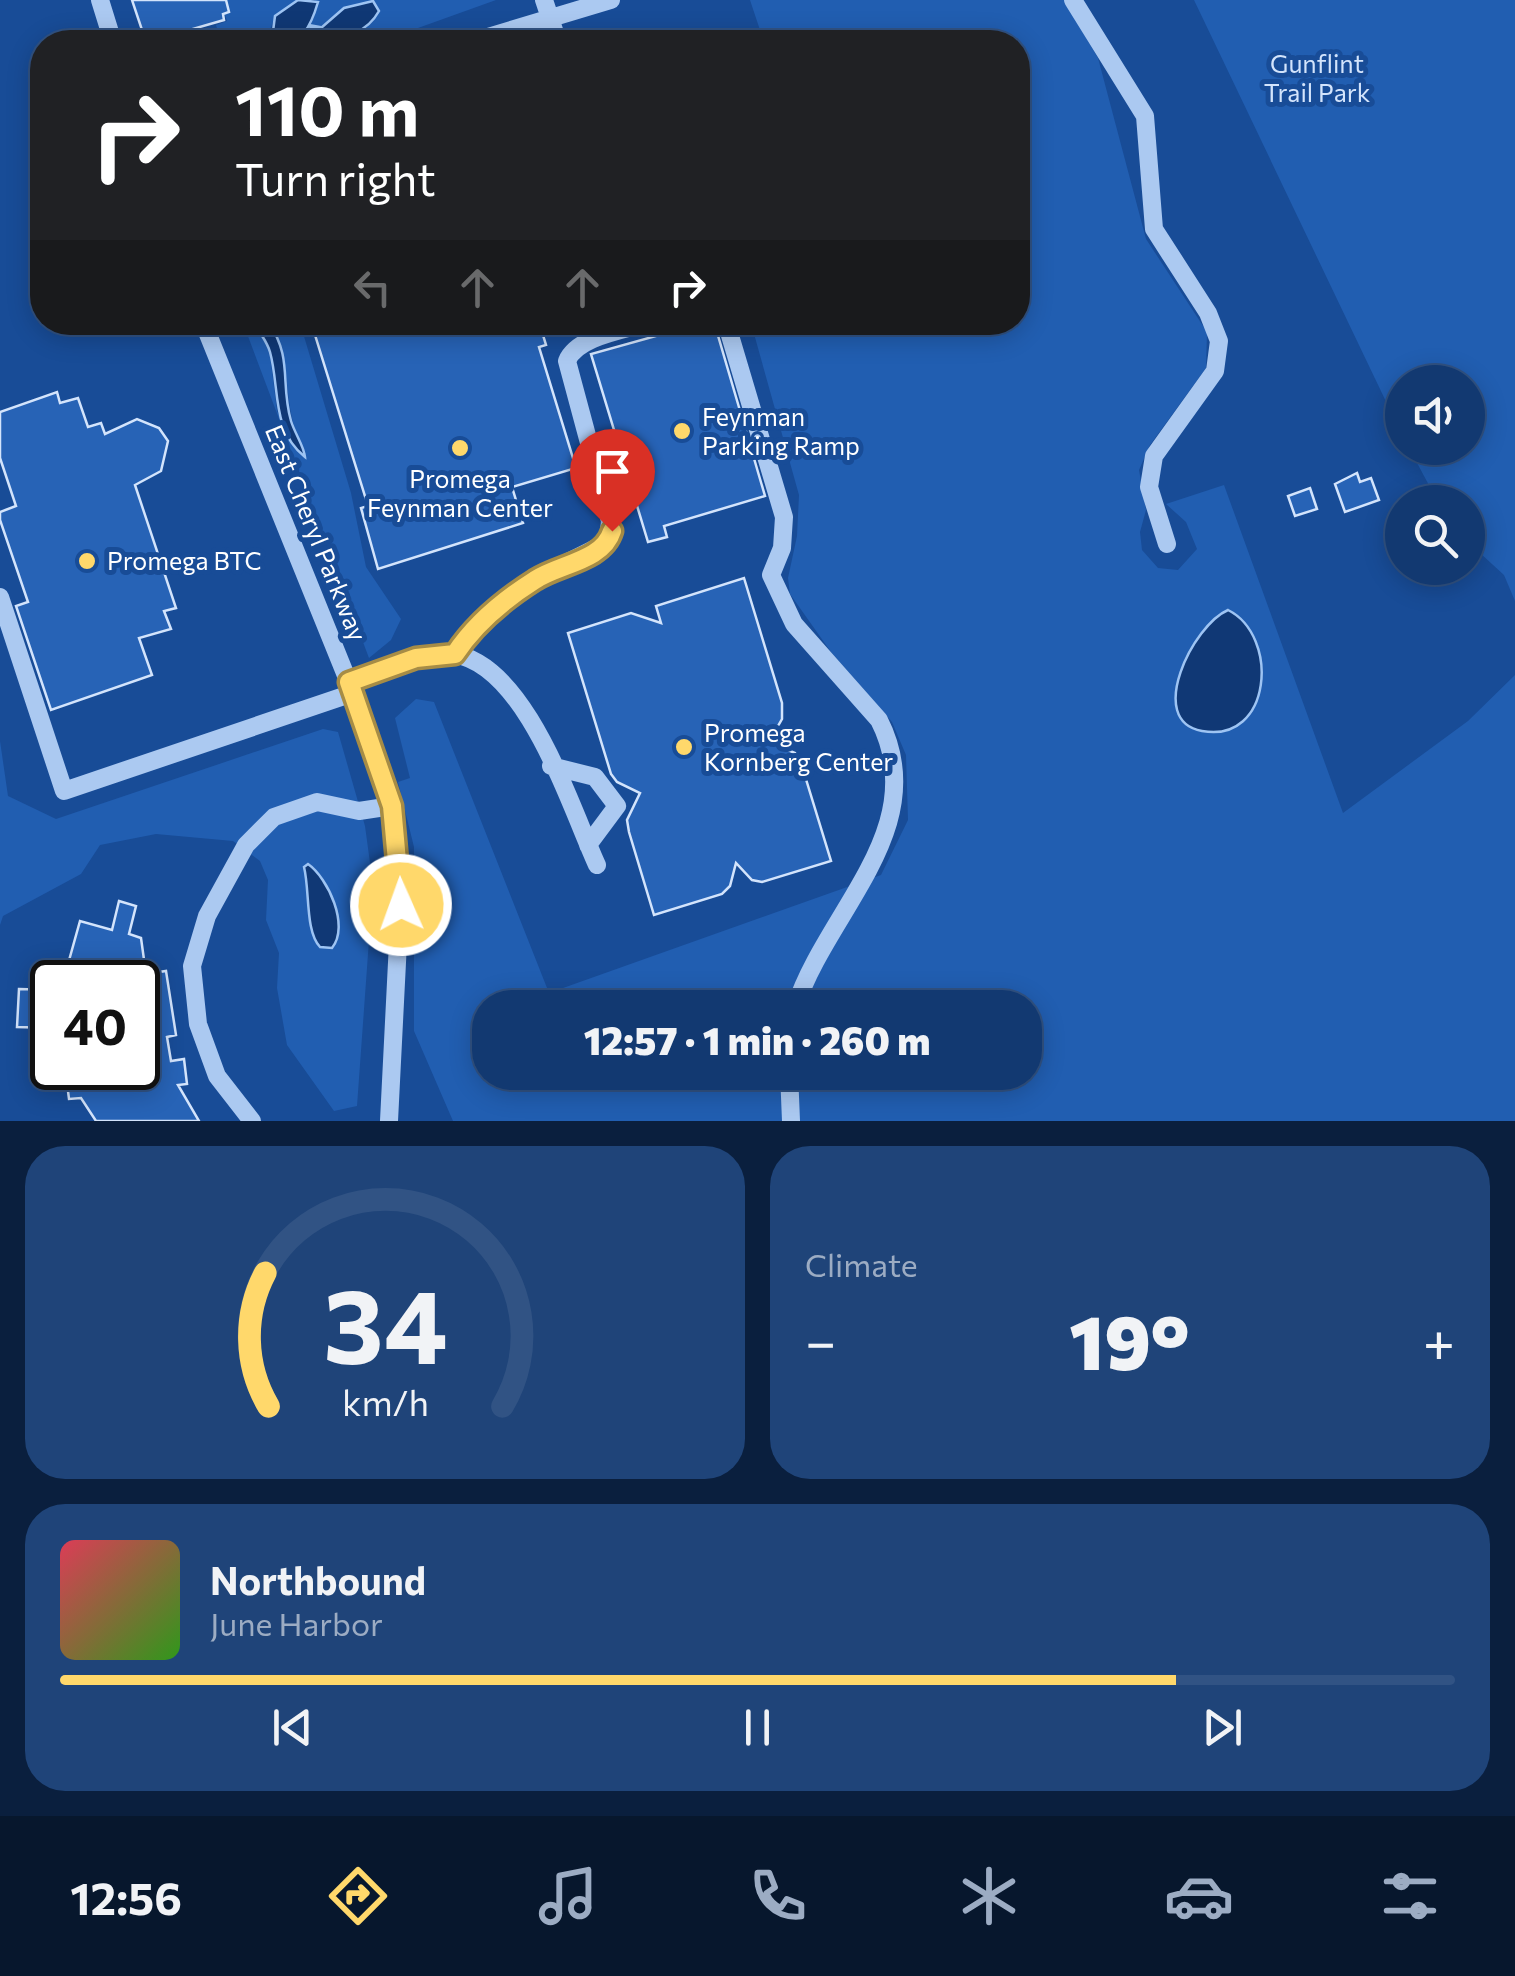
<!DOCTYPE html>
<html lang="en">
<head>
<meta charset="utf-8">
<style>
  :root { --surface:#123971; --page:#1f4479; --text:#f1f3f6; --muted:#9cacc3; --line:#315384; --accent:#ffd86b }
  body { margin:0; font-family:Commissioner,sans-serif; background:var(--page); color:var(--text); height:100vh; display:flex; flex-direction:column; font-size:38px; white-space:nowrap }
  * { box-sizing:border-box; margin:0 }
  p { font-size:32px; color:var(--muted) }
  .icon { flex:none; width:55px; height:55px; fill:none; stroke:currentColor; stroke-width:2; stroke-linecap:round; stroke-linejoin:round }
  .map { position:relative; height:1121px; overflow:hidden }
  .sheet { display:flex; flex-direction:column; gap:25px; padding:25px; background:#0a1f3e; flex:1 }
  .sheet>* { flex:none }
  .top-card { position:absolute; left:30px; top:30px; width:1000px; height:305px; border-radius:40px; box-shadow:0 5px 25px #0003,0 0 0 2px var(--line); background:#202124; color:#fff; overflow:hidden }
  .fabs { position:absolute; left:1385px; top:365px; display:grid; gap:20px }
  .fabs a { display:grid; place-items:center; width:100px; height:100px; border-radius:50%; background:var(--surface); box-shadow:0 5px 25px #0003,0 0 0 2px var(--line); font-size:50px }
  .speed { position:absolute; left:30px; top:960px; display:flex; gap:20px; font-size:50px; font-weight:700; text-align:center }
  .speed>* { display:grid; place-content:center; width:130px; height:130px; border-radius:50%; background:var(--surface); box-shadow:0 5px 25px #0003,0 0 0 2px var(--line); line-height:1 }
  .speed .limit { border:5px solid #111; border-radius:15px; background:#fff; color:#111 }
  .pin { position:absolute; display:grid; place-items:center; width:85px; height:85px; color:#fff; margin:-102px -42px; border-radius:50% 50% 50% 0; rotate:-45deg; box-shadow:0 0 10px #0007 }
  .pin .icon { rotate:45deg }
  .me { position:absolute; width:110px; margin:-55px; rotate:358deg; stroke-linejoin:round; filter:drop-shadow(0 0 8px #0008) }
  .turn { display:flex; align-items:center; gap:35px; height:210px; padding:0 40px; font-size:45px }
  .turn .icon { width:130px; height:130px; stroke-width:2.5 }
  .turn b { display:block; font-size:70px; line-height:85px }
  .lanes { display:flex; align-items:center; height:95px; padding:0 40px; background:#0003; justify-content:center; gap:50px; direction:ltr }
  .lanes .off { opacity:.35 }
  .big { font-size:75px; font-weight:800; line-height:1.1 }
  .sheet .tile { flex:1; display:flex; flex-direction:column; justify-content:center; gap:15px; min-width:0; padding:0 35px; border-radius:40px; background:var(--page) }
  .sheet .dial { align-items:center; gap:0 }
  .dial svg { height:260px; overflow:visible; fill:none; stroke:var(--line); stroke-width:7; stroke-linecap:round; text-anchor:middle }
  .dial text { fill:var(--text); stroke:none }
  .song { display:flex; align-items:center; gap:30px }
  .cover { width:120px; height:120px; border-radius:15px; background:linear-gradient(135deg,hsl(350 70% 55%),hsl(110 70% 35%)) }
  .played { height:10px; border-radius:5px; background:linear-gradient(90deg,var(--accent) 80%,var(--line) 80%) }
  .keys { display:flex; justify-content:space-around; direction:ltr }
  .heat { display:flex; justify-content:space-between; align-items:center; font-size:55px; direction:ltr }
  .sheet .tiles { flex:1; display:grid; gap:25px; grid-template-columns:1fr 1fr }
  .tile:last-child { grid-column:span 2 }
  .trip { position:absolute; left:472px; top:990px; width:570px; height:100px; border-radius:40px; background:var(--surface); box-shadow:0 5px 25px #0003,0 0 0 2px var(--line); font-weight:800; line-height:100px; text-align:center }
  .tab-bar { display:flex; height:160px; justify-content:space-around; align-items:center; background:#07172d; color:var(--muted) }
  .tab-bar .icon { width:70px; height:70px }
  .tab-bar .on { color:var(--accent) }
  .tab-bar b { font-size:45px; color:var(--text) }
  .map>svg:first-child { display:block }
  .green { fill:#215eb1; fill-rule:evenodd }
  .water { fill:#103875; stroke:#9ec4f3; stroke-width:2.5 }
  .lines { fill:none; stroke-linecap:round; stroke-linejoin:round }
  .stream { stroke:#9ec4f3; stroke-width:4 }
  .building { fill:#2763b6; stroke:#d3e4fc; stroke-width:2.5 }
  .minor { stroke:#abc9f1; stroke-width:18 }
  .route-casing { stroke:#a68c46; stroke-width:25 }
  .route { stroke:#ffd86b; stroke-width:18 }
  .poi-dot { fill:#ffd86b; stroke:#184c97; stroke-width:4 }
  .labels { text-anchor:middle; stroke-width:10; stroke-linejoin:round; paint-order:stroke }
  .park-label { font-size:25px; fill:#d3e4fc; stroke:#184c97 }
  .poi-label { font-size:25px; fill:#fff; stroke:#184c97; text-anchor:start }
  .street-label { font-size:25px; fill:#fff; stroke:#184c97 }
</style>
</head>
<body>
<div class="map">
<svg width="1515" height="1121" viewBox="0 0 1515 1121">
  <rect width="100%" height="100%" fill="#184c97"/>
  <path class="green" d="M220,0H298L275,16L270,30L314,18L315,0H496L379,42H221L216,25L227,21Z
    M750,0H1064L1098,58L1146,239L1207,332L1206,368L1150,445L1139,470L1146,510L1140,532L1142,550L1158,568L1178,570L1197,549L1186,522L1166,504L1224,485L1343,813L1468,721L1515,675V1121H453L414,1031V847L398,782L410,778L395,718L416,699L434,702L549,993L881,875L908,820L906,755L892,722L831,652L790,594L788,578L797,536L799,495L751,323L1018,322V42H764ZM490,1008H1025V1072H490Z
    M1194,0H1515V601L1504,575L1468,542V502H1438L1409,448H1468V382H1402V435Z
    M243,323H255L269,347L277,411L296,450L306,453C279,411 296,364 269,323H300L351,493L366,567L401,619L391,640L369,658Z
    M323,729L338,732L365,826L373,885L357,1106L334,1111L287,1045L277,988L279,953L266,920L268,880L260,861L233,841L156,834L100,845L81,874L3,916L0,925V741L8,796L56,819Z"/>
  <path class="water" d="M298,0L318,2C311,26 302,48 272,39L275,16Z
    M373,1L379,11C368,31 345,41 322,35L321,28L344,8Z
    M255,323H269C293,359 280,383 291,421C295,434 304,446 305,457C271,430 280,388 270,352C267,341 259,333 255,323Z
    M1228,610C1280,636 1272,744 1202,731C1145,721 1193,625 1228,610Z
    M308,864C328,878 350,926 332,948L320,947C305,931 310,891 304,867Z"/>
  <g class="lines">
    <path class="stream" d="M310,26L321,28"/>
  </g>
  <path class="building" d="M132,0H226L229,12L223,14L224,20L189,30L193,42H146Z
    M311,322H539L546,345L539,347L576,468L512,487L523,523L378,569L361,508L368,506Z
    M706,322H714L765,496L664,526L667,537L648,542L591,354Z
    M57,392L60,403L78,398L88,427L101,423L105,434L137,419L159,428L168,441L161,471L135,485L176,608L164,611L171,629L139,638L152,675L51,710L16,606L28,602L0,520V512L16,506L0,458V412Z
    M1357,473L1360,482L1371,478L1379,500L1345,512L1335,484Z
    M1310,488L1317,509L1295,516L1288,496Z
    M744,578L782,703V719L769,742L795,753L801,763L831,861L762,882L752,880L736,863L730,886L722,894L654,915L629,832L627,820L640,793L617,782L611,774L568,633L631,613L661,623L656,606Z
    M119,901L136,906L129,934L141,938L146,974L166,971L176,1035L167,1037L171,1061L184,1059L187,1084L178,1085L199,1121H96L81,1098L69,1099L65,1068H138V982H63L80,921L112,930Z
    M19,989L52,990V1028L17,1027Z"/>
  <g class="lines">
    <path class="minor" d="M100,0L113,42
      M544,0L558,42
      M1073,0L1145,116L1154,229L1208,313L1219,341L1215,371L1154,456L1149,487L1167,544
      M471,42L611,0
      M203,322L353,693L392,806L401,883L389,1121
      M726,322L784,517L782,548L771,575L794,624L879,720C934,828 826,911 795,1008
      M0,597L64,791L353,693
      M455,654L468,633L536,578L608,542L610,521L567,361C577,336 626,330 650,322
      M349,682C381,671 419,649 453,654C526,664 570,806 597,865
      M551,766L595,777L617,806L588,845
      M789,1072L791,1121
      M252,1121L217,1076L198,1024L192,966L207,916L246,845L274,817L317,802L359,811L392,806"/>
  </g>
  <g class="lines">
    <defs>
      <path id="route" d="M401,905L392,806L349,682L416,658L455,654C474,625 505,599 535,580C559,564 603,561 612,531"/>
    </defs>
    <use href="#route" class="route-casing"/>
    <use href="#route" class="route"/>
  </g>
  <g class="poi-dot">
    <circle cx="682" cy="431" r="10"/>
    <circle cx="460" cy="448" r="10"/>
    <circle cx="87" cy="561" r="10"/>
    <circle cx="684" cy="747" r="10"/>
  </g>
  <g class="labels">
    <g class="park-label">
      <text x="1317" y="73">Gunflint<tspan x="1317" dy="29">Trail Park</tspan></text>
    </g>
    <g class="poi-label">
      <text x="702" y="426">Feynman<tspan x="702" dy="29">Parking Ramp</tspan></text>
      <text x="460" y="488" text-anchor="middle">Promega<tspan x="460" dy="29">Feynman Center</tspan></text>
      <text x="107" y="570">Promega BTC</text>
      <text x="704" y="742">Promega<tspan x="704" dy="29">Kornberg Center</tspan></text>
    </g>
    <g class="street-label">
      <text transform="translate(316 533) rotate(68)" y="9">East Cheryl Parkway</text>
    </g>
  </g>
</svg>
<div class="fabs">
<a><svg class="icon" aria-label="sound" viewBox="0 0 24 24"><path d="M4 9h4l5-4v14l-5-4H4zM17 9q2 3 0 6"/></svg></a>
<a><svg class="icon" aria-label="search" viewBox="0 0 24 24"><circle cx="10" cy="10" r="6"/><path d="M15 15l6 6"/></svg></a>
</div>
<div class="speed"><div class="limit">40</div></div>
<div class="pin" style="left:612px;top:531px;background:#d93025"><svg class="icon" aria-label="arrive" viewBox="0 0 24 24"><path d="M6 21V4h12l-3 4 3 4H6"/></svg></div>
<svg class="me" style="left:401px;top:905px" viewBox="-20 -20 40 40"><circle r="17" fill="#ffd86b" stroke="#fff" stroke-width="3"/><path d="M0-11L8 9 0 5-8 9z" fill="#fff"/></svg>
<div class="trip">12:57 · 1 min · 260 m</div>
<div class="top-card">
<div class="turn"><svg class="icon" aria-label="right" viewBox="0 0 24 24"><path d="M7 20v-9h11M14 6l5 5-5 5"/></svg><div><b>110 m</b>Turn right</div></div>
<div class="lanes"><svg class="icon off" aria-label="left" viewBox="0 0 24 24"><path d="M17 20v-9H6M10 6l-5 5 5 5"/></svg><svg class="icon off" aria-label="ahead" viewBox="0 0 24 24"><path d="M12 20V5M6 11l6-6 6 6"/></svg><svg class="icon off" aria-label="ahead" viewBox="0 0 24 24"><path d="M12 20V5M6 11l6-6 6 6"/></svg><svg class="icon" aria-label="right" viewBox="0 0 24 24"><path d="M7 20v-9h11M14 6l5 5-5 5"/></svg></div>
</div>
</div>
<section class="sheet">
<div class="tiles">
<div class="tile dial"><svg viewBox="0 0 100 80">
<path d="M14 69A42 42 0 1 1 86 69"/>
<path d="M14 69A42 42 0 0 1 13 28" stroke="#ffd86b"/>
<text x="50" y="56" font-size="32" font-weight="700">34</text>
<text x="50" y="72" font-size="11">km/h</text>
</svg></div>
<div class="tile"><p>Climate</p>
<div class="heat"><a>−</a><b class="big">19°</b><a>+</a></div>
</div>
<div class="tile">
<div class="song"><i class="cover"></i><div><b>Northbound</b><p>June Harbor</p></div></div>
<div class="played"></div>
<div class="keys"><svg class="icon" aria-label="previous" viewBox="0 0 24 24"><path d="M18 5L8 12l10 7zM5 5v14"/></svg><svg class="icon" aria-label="pause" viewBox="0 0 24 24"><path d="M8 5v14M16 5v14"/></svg><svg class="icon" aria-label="next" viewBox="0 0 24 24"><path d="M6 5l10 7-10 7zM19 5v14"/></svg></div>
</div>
</div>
</section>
<nav class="tab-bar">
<b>12:56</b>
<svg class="icon on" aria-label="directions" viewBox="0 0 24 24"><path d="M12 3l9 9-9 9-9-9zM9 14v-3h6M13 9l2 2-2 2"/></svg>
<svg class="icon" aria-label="music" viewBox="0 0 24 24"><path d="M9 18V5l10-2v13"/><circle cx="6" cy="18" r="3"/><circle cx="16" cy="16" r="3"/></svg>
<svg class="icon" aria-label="phone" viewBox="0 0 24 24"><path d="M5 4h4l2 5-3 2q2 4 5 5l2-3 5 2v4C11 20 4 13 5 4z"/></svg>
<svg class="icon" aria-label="climate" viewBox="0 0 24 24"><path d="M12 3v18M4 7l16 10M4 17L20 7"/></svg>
<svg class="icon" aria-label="car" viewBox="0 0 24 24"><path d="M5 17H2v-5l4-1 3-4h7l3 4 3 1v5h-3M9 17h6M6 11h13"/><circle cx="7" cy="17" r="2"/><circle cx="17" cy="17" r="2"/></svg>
<svg class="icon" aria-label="filters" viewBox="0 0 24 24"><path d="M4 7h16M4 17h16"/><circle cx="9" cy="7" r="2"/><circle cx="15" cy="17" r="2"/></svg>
</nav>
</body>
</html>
